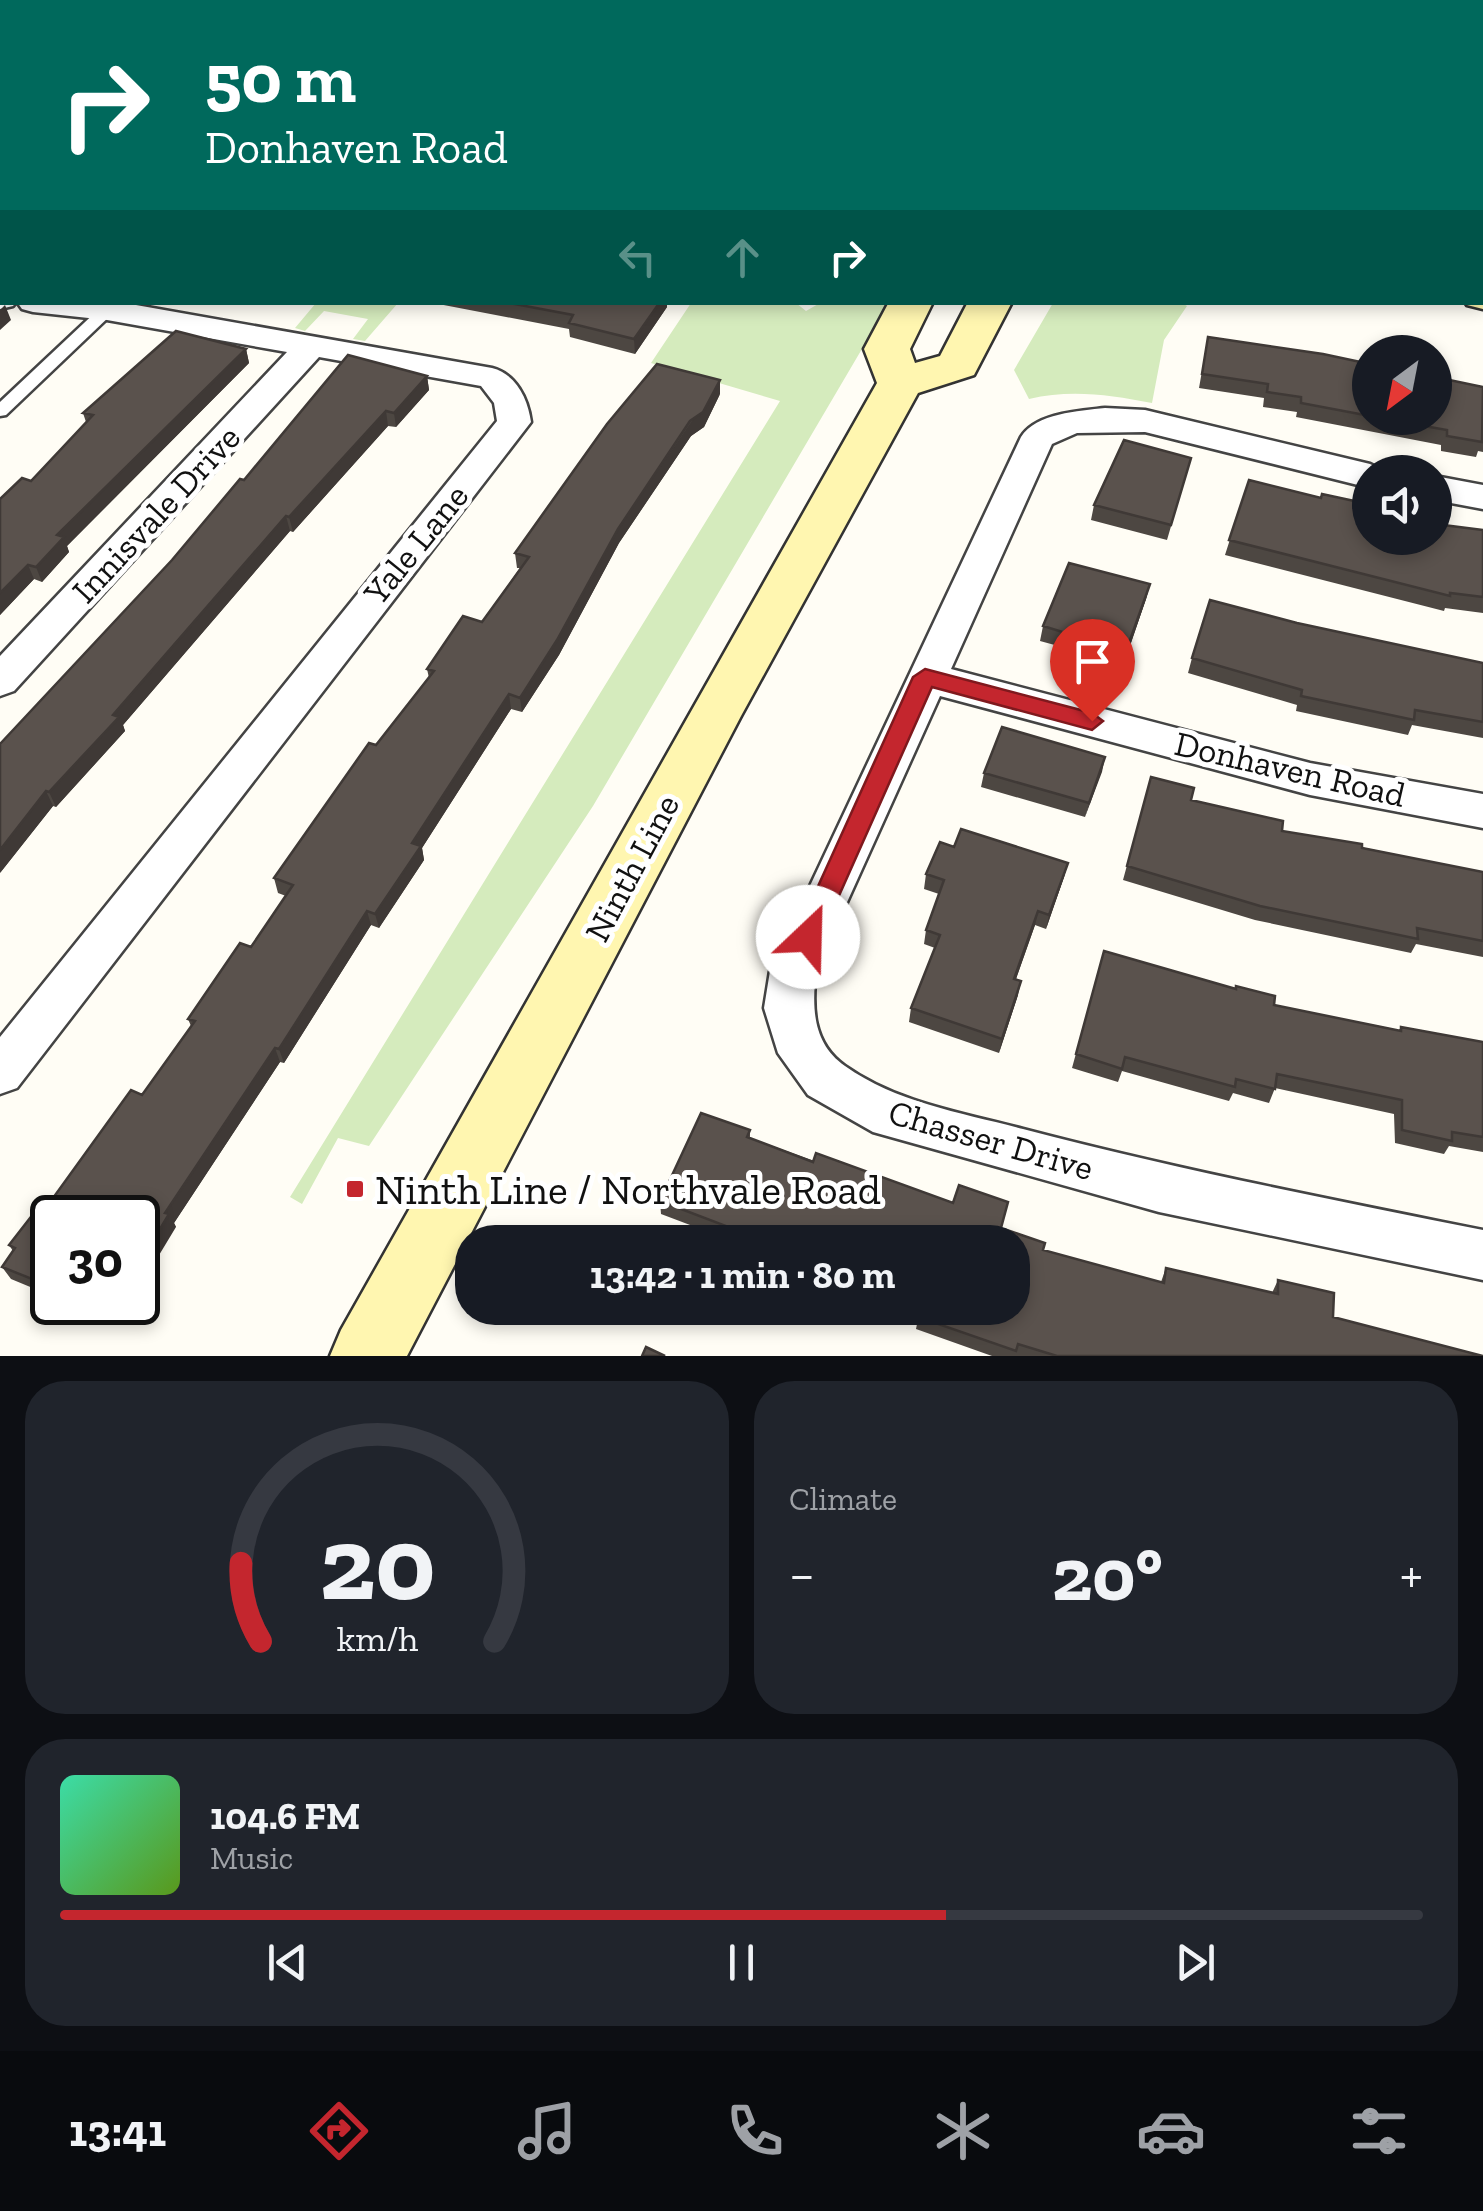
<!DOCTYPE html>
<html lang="en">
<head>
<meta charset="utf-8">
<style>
  :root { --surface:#171b24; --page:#20242c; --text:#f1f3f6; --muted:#9ea1a6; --line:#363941; --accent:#c4262e }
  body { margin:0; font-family:"Zilla Slab",serif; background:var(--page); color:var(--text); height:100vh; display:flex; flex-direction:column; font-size:38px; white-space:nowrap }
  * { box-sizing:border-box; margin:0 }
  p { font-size:32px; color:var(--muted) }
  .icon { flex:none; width:55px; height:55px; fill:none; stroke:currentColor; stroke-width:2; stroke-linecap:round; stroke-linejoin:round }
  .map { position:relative; height:1356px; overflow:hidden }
  .panel { display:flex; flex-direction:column; gap:25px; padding:25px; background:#0d0f14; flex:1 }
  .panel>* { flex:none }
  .hud { position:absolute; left:0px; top:0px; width:1485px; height:305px; box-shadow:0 5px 15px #0003; background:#00695c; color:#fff; overflow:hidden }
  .needle { width:65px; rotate:212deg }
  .fabs { position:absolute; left:1352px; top:335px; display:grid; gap:20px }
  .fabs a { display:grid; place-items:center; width:100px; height:100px; border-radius:50%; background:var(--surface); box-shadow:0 5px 15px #0003; font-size:50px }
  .speed { position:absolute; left:30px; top:1195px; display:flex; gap:20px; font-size:50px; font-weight:700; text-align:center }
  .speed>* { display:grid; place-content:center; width:130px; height:130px; border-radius:50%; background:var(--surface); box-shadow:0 5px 15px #0003; line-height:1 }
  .speed .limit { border:5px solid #111; border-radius:15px; background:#fff; color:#111 }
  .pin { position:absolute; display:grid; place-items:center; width:85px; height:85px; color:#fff; margin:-102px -42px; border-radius:50% 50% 50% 0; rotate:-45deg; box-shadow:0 0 10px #0007 }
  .pin .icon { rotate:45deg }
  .me { position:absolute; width:110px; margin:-55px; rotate:24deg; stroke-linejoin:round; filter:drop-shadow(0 0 8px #0008) }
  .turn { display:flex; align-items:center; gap:35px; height:210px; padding:0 40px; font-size:45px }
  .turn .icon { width:130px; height:130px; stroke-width:2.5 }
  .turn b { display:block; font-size:70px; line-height:85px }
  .lanes { display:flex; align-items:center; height:95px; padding:0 40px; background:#0003; justify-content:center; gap:50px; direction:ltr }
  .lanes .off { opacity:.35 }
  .big { font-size:75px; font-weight:700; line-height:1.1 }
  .panel .card { flex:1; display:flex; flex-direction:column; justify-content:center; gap:15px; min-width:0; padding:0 35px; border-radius:40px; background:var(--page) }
  .panel .dial { align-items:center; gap:0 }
  .dial svg { height:260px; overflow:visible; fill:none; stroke:var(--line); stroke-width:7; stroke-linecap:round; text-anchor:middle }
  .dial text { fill:var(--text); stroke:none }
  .song { display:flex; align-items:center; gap:30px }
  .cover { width:120px; height:120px; border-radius:15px; background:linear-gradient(135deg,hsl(160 70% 55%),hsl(90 70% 35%)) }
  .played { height:10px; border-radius:5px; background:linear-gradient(90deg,var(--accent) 65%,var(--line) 65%) }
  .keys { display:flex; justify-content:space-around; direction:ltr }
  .heat { display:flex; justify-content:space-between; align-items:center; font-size:55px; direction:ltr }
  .panel .tiles { flex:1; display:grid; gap:25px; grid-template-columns:1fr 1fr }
  .card:last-child { grid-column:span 2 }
  .trip { position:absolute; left:455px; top:1225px; width:575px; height:100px; border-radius:40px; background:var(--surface); box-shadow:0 5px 15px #0003; font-weight:700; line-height:100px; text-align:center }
  .tab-bar { display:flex; height:160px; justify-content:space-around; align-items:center; background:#090b0e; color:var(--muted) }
  .tab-bar .icon { width:70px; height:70px }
  .tab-bar .on { color:var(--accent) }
  .tab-bar b { font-size:45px; color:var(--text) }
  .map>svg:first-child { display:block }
  .green { fill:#d5ebbd }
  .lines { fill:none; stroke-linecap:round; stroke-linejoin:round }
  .lane-casing { stroke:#444; stroke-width:5 }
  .street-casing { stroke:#444; stroke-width:5 }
  .secondary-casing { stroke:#333; stroke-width:5 }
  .lane { fill:#fff; fill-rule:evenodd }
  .street { fill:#fff; fill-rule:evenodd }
  .secondary { fill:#fff6b0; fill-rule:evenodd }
  .wall { fill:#4d4742 }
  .shaded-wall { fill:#3f3936 }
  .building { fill:#5a524d; stroke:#3f3936; stroke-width:2.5 }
  .route { fill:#c4262e; stroke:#7f191e; stroke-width:2.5 }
  .poi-dot { fill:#c4262e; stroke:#fff; stroke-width:4 }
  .labels { text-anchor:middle; stroke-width:10; stroke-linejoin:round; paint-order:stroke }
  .street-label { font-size:35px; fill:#111; stroke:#fff }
  .near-poi-label { font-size:42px; fill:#111; stroke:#fff; text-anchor:start }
</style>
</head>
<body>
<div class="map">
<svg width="1483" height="1356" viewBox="0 0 1483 1356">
  <rect width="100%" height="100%" fill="#fffdf5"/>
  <path class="green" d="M1180,302L1187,306L1164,340L1152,403C1110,395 1071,389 1029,399L1014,370L1053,303Z
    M316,303V302L398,303L365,341L353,339L368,319L324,311L305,331L295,328Z
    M691,303H796L806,311L820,303H889L593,806L369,1146L338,1138L302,1204L290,1197L780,401L651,363Z"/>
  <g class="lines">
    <defs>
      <path id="lane" d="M107,305L113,307V313L6,415L0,416V402L101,307Z"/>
      <path id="street" d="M1482,116H1483V132H1482Z
        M0,289L2,302H16L13,306L0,309Z
        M17,302H119L492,368C516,374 528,399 531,422L17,1088L0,1094V1037L497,421L494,403L481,386L319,357L14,691L0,696V656L287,352L107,320L33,312L22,309Z
        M1105,408L1145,410L1370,464L1386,472H1370V488L1145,432L1077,433L1052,444L951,669L1310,763L1483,794V828L1310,795L940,696L816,971C812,1007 812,1043 845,1066C897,1103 963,1113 1023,1129C1175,1169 1329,1199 1483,1230V1280L1159,1212L873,1132L808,1095L778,1053L764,1008L770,971L1021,437C1036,413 1079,411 1105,408Z
        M1435,476L1483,485V509L1435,500Z"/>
      <path id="secondary" d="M0,112H2V136H0Z
        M1483,283V309L1467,305L1465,302H1482Z
        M889,302H933L910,349L915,363L940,356L968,302H1012L974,375L918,393L741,716L407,1356H330L341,1330L877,383L864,349Z"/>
    </defs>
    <use href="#lane" class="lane-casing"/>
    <use href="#street" class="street-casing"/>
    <use href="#secondary" class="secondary-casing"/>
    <use href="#lane" class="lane"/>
    <use href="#street" class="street"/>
    <use href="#secondary" class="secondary"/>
  </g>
  <path class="wall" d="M389,0H444L442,2H413Z
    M428,302H667V307L635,354L570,337L569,329Z
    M1208,337L1370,364V418H1435L1483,387V452L1478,451L1476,457L1441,451V445L1296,417L1297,412L1263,407L1264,398L1199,388Z
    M246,349L249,363L67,546L69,552L42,582L34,579L0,615V499L31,481L86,422L83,413Z
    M427,376L429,390L396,427L388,426L293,532L290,531L123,725L125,731L56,807L53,806L0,873L172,560Z
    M720,394L704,427L691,436L619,543L559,655L522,712L511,709L422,848L424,860L379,928L371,925L284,1063L280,1062L174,1223L176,1227L52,1218V1296L11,1279L2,1267L13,1251L9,1245L43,1212L142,1095L191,1026L188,1019L251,947L286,896L278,893L274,878L429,678L427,669L482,622L520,568H517L515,553Z
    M1191,458L1167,540L1091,520L1094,505Z
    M1249,480L1357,514L1483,530V613L1445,608L1444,611L1225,555Z
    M1150,584L1146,599L1121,672L1060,655L1062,647L1040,641L1043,626Z
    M1297,623L1483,663V738L1412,725L1408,735L1296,711L1297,705L1188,673L1192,658Z
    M1105,757L1085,817L981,787L984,773Z
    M1151,777L1191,800L1282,831L1483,872V957L1416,944L1411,953L1255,920L1123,880Z
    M954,847L1068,863L1064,877L1046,929L1035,925L1016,979L1018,995L999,1053L909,1022L911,1008L935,948L924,944L926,930L939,894L924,889L926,874Z
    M1104,951L1274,1005L1399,1030L1401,1027L1483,1042V1152L1449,1146L1444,1154L1395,1143L1394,1114L1275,1088L1269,1103L1233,1093L1229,1101L1122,1071L1118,1082L1072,1068Z
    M750,1130V1138L1001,1228L1043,1250L1161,1282L1166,1268L1272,1293L1278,1280L1333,1317L1483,1356H992L916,1329L919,1314L903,1308H1012V1242H735L661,1214L660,1201Z
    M87,1302H130L128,1305L108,1312Z"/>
  <path class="shaded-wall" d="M77,0H94L91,2H75Z
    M660,302H667V307L635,354L634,339Z
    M5,305L11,320L0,330V310Z
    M246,349L249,363L67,546L69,552L42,582L36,567L57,535Z
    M427,376L429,390L396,427L394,413Z
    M720,380V394L704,427L691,436L619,543L559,655L522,712L520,698L618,529Z
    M386,411L388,426L293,532L289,517Z
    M286,516L290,531L123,725L125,731L56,807L49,792L113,715Z
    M28,565L34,579L0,615V593Z
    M1150,584L1146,599L1121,672L1124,657Z
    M509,694L511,709L422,848L424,860L379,928L375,914L412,843Z
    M1105,757L1102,772L1085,817L1089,803Z
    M46,791L53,806L0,873V850Z
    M1068,863L1064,877L1046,929L1049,915Z
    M367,911L371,925L284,1063L279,1049Z
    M1038,911L1035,925L1011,993L1014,979Z
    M1021,981L1018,995L999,1053L1002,1039Z
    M275,1048L280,1062L174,1223L176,1227L138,1290V1266L165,1213Z
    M102,1302H130L128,1305L108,1312Z"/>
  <path class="building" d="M23,0H77L75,2H21Z
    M529,0H651L649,2H546Z
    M1251,0H1345L1344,2H1257L1251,1Z
    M1483,2V79H1482Z
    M2,21V53H0V24Z
    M504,302H660L634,339L569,323L573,315Z
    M176,331L246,349L57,535L64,537L36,567L28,565L0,593V499L22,478L31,481L93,415L83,413Z
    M1208,337L1323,354L1370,364V416L1301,403V397L1267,392L1268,384L1202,374Z
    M348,355L427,376L394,413L386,411L289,517L286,516L113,715L119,717L49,792L46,791L0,850V744L172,560L240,479L244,480Z
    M657,364L720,380L703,412L690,421L618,529L557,640L520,698L509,694L412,843L421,846L375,914L367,911L279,1049L275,1048L165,1213L169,1214L138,1266V1218H52V1287L2,1267L15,1248L9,1245L37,1209L43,1212L131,1090L142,1095L195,1021L188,1019L240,943L251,947L293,885L274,878L369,743L376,745L434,671L427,669L463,616L482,622L529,557L515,553L607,424Z
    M1435,377L1483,387L1482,442L1447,436V430L1379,418H1435Z
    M1124,440L1191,458L1171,525L1094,505Z
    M1249,480L1321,498L1322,494L1359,502L1357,514L1370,516V538H1435V524L1483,530V597L1450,593V596L1229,540Z
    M1069,563L1150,584L1124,657L1063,640L1066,633L1043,626Z
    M1210,600L1297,623L1483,663V722L1415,710L1414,720L1301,696L1302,690L1192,658Z
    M1002,727L1105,757L1089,803L984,773Z
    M1151,777L1194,788L1191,800L1283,821L1282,831L1362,844V848L1483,872V941L1417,928L1418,939L1260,906L1127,866Z
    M961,829L1068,863L1049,915L1038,911L1014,979L1021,981L1002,1039L911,1008L940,935L926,930L944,880L926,874L940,842L954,847Z
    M1104,951L1236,989V986L1275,996L1274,1005L1401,1031V1027L1483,1042V1137L1452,1132V1141L1402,1130V1100L1277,1074L1275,1089L1236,1079L1235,1087L1125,1057L1122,1069L1076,1054Z
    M701,1113L750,1130L747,1137L813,1162L816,1153L953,1203L959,1185L1008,1202L1001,1228L1045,1243L1043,1250L1164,1283L1166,1268L1278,1294V1280L1334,1293L1333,1317L1483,1356H1057L1018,1344L1016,1351L918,1317L921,1308H1012V1242H768L660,1201Z
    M646,1347L665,1356H642Z"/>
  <path class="route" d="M925,669L1092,713L1103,721L1092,730L932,687L817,945L808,948L799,945L795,937L913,677Z"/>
  <rect class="poi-dot" x="345" y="1179" width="20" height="20" rx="5"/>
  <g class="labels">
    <g class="street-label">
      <text transform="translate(156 514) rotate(-47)" y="12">Innisvale Drive</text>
      <text transform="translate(416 544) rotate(-51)" y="12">Yale Lane</text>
      <text transform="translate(1290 769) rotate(13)" y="12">Donhaven Road</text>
      <text transform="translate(632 868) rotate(-62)" y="12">Ninth Line</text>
      <text transform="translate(991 1140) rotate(16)" y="12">Chasser Drive</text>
    </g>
    <g class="near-poi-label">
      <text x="375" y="1204">Ninth Line / Northvale Road</text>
    </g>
  </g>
</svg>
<div class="fabs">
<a><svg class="needle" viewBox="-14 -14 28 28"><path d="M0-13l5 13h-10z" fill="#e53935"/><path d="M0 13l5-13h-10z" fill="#9ea1a6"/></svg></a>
<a><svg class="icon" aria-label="sound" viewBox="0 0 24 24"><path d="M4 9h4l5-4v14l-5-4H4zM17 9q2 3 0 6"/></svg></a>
</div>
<div class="speed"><div class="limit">30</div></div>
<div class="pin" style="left:1092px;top:721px;background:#d93025"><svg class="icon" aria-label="arrive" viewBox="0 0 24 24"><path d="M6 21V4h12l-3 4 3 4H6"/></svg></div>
<svg class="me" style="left:808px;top:937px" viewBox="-20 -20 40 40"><circle r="19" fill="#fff"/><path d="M0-13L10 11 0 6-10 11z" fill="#c4262e"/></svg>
<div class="trip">13:42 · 1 min · 80 m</div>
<div class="hud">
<div class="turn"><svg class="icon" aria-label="right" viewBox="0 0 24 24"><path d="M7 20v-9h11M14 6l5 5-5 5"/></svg><div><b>50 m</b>Donhaven Road</div></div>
<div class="lanes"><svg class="icon off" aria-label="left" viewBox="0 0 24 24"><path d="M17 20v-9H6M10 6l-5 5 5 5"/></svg><svg class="icon off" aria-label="ahead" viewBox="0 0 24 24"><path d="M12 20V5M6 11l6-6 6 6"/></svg><svg class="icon" aria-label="right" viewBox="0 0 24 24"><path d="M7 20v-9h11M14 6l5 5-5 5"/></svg></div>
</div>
</div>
<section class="panel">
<div class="tiles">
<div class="card dial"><svg viewBox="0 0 100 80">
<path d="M14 69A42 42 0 1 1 86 69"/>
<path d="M14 69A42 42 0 0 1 8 45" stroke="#c4262e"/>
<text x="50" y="56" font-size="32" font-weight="700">20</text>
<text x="50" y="72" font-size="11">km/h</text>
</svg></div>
<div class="card"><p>Climate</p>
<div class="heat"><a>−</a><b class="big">20°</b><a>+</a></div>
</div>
<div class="card">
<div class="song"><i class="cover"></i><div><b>104.6 FM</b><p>Music</p></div></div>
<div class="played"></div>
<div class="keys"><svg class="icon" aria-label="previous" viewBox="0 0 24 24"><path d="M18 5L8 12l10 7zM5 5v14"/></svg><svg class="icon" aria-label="pause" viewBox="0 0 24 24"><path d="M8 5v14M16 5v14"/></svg><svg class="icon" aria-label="next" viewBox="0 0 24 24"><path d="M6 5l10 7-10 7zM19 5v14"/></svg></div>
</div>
</div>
</section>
<nav class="tab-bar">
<b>13:41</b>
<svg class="icon on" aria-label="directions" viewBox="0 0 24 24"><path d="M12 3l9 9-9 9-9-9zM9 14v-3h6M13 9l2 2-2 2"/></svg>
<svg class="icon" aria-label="music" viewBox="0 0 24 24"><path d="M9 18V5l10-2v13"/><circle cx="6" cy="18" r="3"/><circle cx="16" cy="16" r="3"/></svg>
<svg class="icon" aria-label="phone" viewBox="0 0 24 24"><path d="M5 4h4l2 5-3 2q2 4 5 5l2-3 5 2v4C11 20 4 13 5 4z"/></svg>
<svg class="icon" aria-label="climate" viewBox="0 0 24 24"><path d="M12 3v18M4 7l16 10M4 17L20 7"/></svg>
<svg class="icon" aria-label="car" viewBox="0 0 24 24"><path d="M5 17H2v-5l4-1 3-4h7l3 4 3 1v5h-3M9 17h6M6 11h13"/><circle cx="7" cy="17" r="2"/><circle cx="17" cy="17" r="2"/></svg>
<svg class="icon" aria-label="filters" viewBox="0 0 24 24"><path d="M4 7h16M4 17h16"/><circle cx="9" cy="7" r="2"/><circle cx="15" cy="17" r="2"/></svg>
</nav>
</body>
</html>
